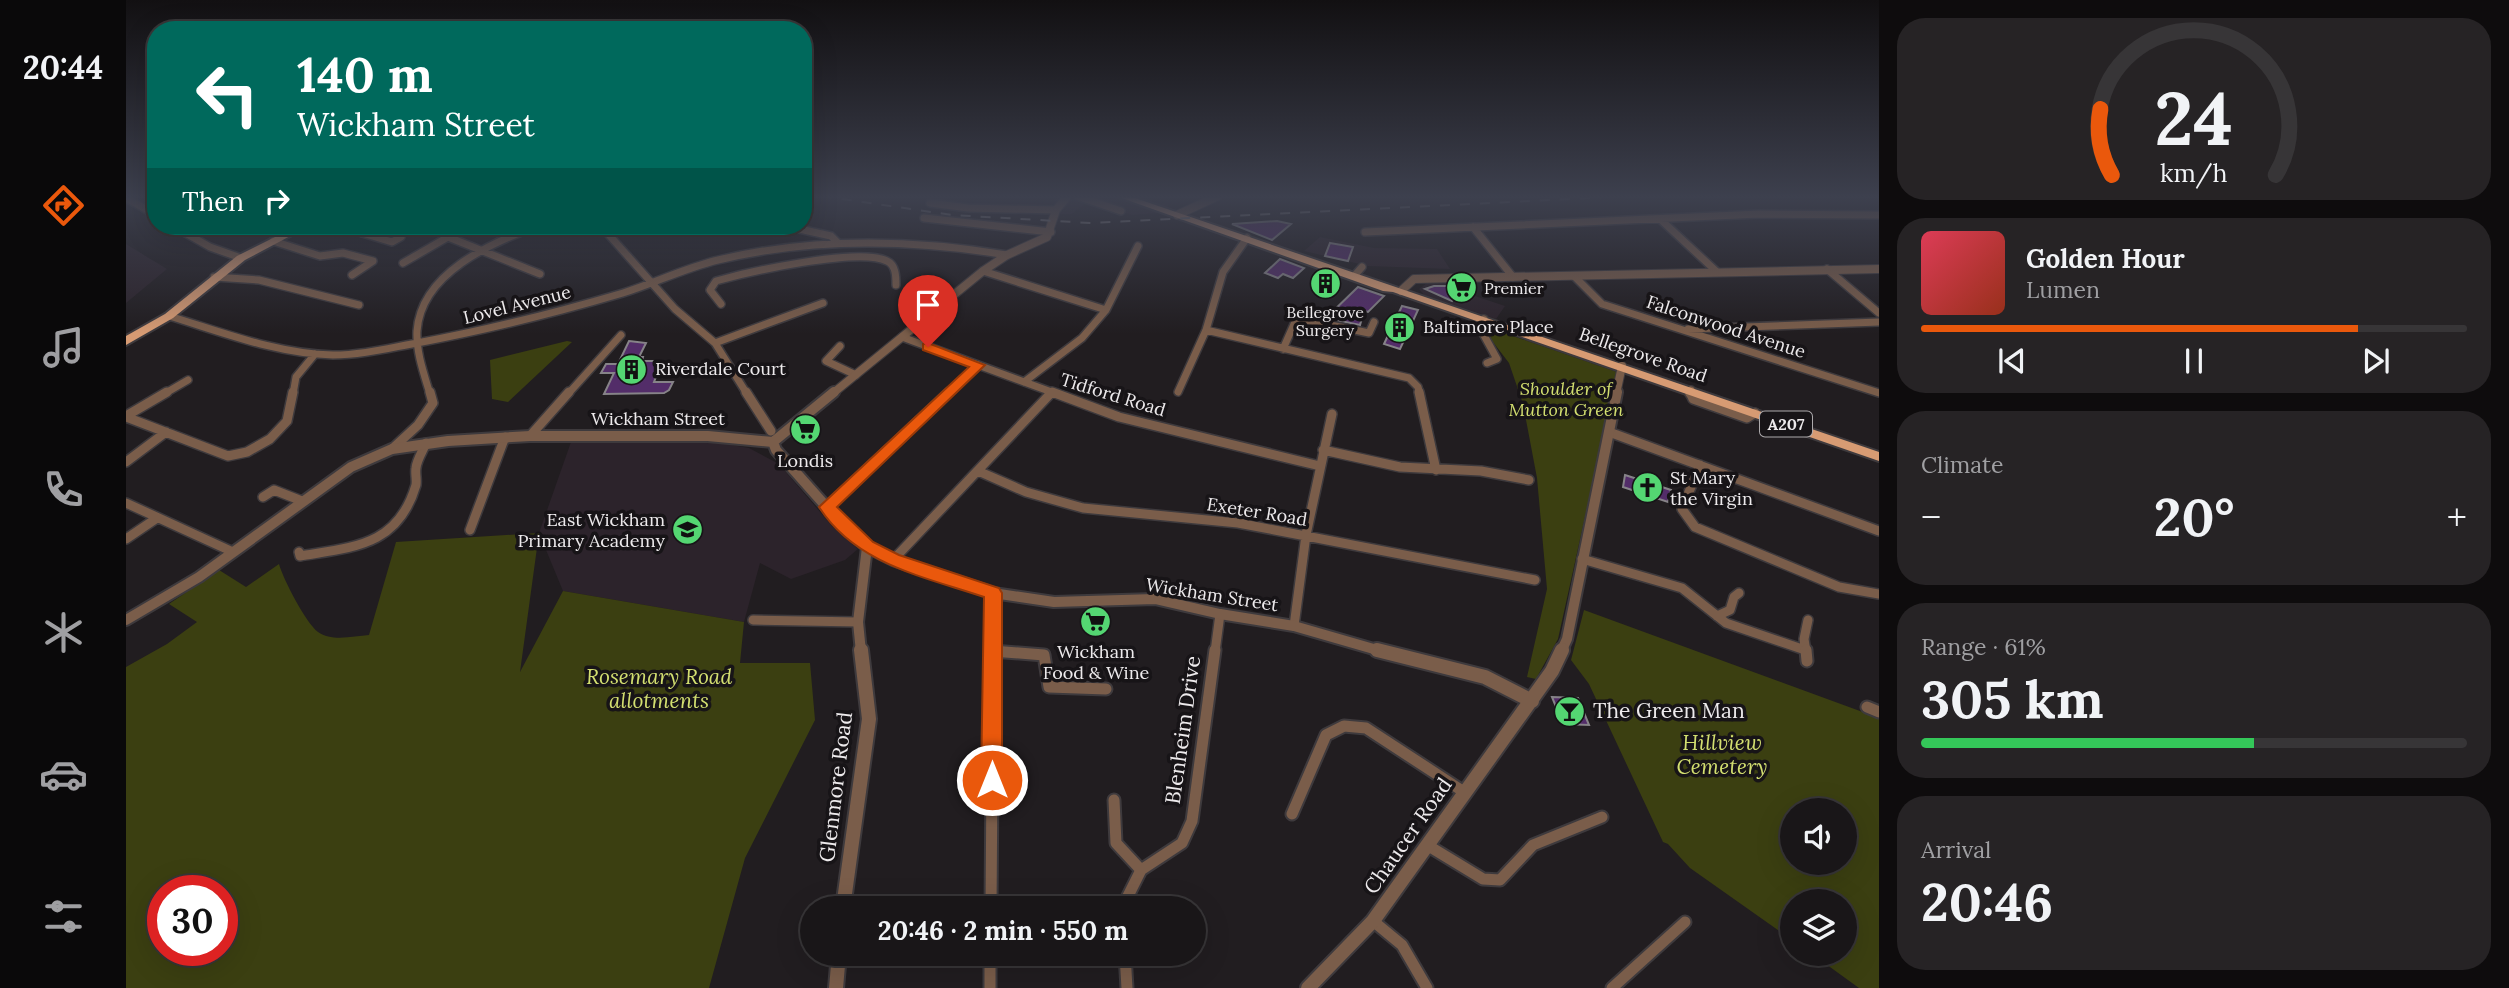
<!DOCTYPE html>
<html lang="en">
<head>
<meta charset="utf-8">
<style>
  :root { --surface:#191618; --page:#262325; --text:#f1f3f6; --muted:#9f9fa2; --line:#373537; --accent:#ea580c }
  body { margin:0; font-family:Lora,serif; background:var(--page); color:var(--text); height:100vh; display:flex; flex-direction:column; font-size:26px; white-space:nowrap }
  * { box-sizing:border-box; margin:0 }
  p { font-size:23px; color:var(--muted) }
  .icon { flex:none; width:38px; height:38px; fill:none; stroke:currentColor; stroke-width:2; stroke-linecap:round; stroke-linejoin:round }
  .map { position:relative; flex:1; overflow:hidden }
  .side { display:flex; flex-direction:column; gap:18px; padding:18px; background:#0e0c0d; width:630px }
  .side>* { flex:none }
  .banner { position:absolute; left:21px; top:21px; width:665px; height:214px; border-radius:28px; box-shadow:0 7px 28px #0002,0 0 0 2px var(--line); background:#00695c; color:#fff; overflow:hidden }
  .buttons { position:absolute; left:1654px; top:798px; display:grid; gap:14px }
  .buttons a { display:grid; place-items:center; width:77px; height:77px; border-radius:50%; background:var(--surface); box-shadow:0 7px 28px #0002,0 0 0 2px var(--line); font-size:35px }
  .speed { position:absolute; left:21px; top:875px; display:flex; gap:14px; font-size:35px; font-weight:700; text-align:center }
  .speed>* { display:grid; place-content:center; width:91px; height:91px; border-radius:50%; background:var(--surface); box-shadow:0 7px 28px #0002,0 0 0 2px var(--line); line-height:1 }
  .speed .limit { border:10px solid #d22; background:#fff; color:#111 }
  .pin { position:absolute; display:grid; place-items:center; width:60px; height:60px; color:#fff; margin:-72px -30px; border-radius:50% 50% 50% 0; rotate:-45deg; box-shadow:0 0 7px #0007 }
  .pin .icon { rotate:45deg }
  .me { position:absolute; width:77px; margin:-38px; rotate:0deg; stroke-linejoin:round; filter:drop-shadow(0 0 5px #0008) }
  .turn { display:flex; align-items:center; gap:24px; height:147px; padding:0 35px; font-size:32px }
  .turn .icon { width:91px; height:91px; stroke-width:2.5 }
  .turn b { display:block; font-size:49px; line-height:60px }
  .then { display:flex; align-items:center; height:66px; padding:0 35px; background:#0003; gap:14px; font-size:26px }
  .big { font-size:52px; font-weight:700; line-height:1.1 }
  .side .card { flex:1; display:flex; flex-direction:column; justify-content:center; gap:10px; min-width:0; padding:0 24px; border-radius:28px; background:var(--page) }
  .side .dial { align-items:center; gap:0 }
  .dial svg { height:182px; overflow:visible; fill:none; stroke:var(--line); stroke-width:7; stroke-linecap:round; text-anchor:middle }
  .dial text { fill:var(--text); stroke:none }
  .song { display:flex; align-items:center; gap:21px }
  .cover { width:84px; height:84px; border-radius:10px; background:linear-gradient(135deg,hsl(350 70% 55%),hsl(10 70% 35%)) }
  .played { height:7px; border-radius:4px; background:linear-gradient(90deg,var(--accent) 80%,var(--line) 80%) }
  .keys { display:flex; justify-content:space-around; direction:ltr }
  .heat { display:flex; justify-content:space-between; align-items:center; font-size:38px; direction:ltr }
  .charge { height:10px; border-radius:5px; background:linear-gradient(90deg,#34c759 61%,var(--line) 0) }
  .trip { position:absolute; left:674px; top:896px; width:406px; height:70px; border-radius:35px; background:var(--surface); box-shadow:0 7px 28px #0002,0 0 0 2px var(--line); font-weight:700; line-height:70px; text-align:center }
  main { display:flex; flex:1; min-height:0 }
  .tab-bar { display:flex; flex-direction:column; width:126px; justify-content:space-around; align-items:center; background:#0a090a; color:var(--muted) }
  .tab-bar .icon { width:49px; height:49px }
  .tab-bar .selected { color:var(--accent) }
  .tab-bar b { font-size:32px; color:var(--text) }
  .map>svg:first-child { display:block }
  .built { fill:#2c232b }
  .green { fill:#3b3f11; fill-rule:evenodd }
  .building { fill:#532d69; stroke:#868388; stroke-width:2 }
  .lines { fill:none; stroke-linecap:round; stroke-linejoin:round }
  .minor-far2-casing { stroke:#3e3a3d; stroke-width:10 }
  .minor-far1-casing { stroke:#3e3a3d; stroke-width:12 }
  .minor-casing { stroke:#3e3a3d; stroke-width:15 }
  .tertiary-far2-casing { stroke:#3e3a3d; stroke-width:10 }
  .tertiary-far1-casing { stroke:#3e3a3d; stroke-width:14 }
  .tertiary-casing { stroke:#3e3a3d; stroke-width:18 }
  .primary-casing { stroke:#3e3a3d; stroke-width:4 }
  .minor-far2 { stroke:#7a5d4a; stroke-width:7 }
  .minor-far1 { stroke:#7a5d4a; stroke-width:9 }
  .minor { stroke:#7a5d4a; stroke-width:11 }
  .tertiary-far2 { stroke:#7a5d4a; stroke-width:8 }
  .tertiary-far1 { stroke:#7a5d4a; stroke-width:10 }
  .tertiary { stroke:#7a5d4a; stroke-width:14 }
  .primary { fill:#d79b73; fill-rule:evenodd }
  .rail { stroke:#848183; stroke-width:2; stroke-dasharray:10 10; stroke-linecap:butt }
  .route { fill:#ea580c; stroke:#983908; stroke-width:2 }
  .labels { text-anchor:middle; stroke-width:7; stroke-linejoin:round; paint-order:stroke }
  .far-poi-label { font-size:16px; fill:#edeaec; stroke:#171417; text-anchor:start }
  .shield { fill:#171417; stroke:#adaaac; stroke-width:2 }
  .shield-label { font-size:16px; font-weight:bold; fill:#edeaec }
  .street-label { font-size:18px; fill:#edeaec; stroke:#171417 }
  .poi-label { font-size:18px; fill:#edeaec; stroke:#171417; text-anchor:start }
  .park-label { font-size:18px; font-style:italic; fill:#d3df70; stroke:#171417 }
  .near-park-label { font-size:21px; font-style:italic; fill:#d3df70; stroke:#171417 }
  .near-poi-label { font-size:21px; fill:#edeaec; stroke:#171417; text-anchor:start }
  .near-street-label { font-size:21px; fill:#edeaec; stroke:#171417 }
</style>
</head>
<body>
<main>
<nav class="tab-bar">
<b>20:44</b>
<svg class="icon selected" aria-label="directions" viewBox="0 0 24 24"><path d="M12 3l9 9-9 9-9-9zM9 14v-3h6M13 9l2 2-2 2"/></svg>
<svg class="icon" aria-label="music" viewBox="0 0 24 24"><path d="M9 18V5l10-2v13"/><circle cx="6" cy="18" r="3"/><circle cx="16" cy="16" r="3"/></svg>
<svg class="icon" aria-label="phone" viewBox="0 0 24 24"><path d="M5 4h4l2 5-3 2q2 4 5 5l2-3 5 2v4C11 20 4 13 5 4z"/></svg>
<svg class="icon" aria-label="climate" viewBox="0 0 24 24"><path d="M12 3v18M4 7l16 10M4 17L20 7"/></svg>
<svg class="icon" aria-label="car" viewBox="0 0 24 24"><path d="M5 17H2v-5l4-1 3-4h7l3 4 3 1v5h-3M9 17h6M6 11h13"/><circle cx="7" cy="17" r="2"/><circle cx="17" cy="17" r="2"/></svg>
<svg class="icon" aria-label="filters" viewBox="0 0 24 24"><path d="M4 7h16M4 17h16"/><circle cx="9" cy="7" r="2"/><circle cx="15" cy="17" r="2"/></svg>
</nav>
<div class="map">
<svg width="1753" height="988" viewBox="0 0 1753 988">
  <rect width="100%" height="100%" fill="#211d20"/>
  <path class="built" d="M918,196H1031L1025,201L1043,205L1032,213L1006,215L963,200L946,214H924L929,200Z
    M1194,237L1248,248L1311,249L1324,269L1242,266L1178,251Z
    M0,244L41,269L0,303Z
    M1339,282L1348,294L1346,295L1379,306L1370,319L1298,295L1293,289L1301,283Z
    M445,442H589L623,448L653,464L706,526L732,549L719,560L665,579L634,563L618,622L437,591L413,533Z"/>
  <path class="green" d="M1361,327L1491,372L1432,639L1410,679L1401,677L1421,589L1411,478L1397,404L1383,363L1357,329Z
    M441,341L446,342L382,402L366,399L364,360Z
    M413,533L394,672L437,591L618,622L614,663H684L689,720L619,858L583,988H0V667L41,644L71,622L43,604L93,570L120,587L153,564C157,579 180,623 192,632C206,642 228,636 243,635L270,542ZM37,891H96V950H37Z
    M1458,610L1753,718V988H1733L1686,954H1718V901H1666V940L1564,868L1542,844L1537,842L1463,684L1445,660ZM1666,810H1718V863H1666Z"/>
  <path class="building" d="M1151,221L1165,224L1146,240L1106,224Z
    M1204,243L1227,247L1222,261L1199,256Z
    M1154,259L1178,268L1167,278L1157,274L1152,278L1139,273Z
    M1308,286H1333L1339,293L1331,294L1326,301L1299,289Z
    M1232,287L1258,296L1242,312L1238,311L1234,325L1200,318Z
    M1276,306L1292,310L1274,349L1258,344Z
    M503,341L520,343L513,357H517L516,361H532L531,364H535L528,382H547L543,390L538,393L478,394L488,373H475L480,364H492Z
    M1499,475L1545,490L1542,502L1497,487Z
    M1426,697L1452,698L1463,725L1437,724Z"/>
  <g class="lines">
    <defs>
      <path id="minor-far2" d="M951,196L995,211
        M0,198L30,215
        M804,203L842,208L930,210
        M798,218L925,232
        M1534,219L1590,271
        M47,226L84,247L115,258
        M213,226L266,242L275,237
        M475,226L549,309L589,343L621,394
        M660,226L705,236L712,243
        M1347,227L1387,277
        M1239,232L1633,214L1753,215
        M147,241L194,256L217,253L247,261L226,275
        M277,263L322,237L414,274
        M1701,269L1753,313
        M857,271L980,310
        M1229,275L1236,267
        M1448,276L1476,304L1753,393
        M88,277L133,280L233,305
        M595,304L584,290L590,281C622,272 733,247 761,261C770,265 770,277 770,285
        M43,316C96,332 151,354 207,355C236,355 263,348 291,343C361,330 429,313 497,293C529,283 559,268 592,260C688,237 785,239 881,255
        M1358,319L1354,328L1371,359L1361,363
        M1562,329L1753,322
        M1080,330L1283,378L1292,387L1294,394
        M776,337L931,394
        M589,343L697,303
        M714,346L700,361L730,375
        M1157,349L1169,322L1175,319L1243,333L1248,322
        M898,382L956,338L980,310L1012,246
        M1052,392L1080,330L1097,272L1121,238
        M38,394L62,380
        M167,394L170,377L189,354
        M304,394C298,374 290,352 291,331C295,273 365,243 411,226
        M442,394L495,335
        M821,394L852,365
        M924,394L926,392
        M1563,394L1565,390"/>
      <path id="minor-far1" d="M620,392L645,431
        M926,392L993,417L1194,466
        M1293,392L1310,470
        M1564,392L1567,399L1621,418L1629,413
        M0,416L41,392
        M0,417L102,456L121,452L144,439L161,421L167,392
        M1483,432L1753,531
        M404,436L443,392
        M266,449L292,425L307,403L304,392
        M1197,450L1274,467L1355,471L1403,480
        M0,462L40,432
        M1574,465L1556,509L1569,527L1713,587L1753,594
        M852,471L900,492L957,508L1112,523L1409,580
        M137,497L148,490L176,501
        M0,503L107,552
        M701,507L823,392
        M344,530L379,437
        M0,539L31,518
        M173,552L174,556C228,547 272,546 290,485C291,479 289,474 290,468C291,459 297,451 300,443
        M1456,559L1556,588L1600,623L1679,650
        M767,560L926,392
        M1591,616L1604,610L1608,597L1613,593
        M627,620L732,622
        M1168,626L1180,535L1206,414
        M866,651L879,652
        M867,652V593
        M1089,652L1094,614
        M1680,652L1678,639L1682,620"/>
      <path id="minor" d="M1680,650L1681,661
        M866,651L918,655L923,687L980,689
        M1741,707L1753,712
        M988,800L990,843L1015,870
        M1166,814L1200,735L1218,726L1240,728L1338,792
        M1301,845L1357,879L1374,880L1407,845L1476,817
        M865,908L867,650
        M996,908L1015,870L1056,843L1066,821L1089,650
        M1247,921L1276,945L1301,988
        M864,954V988
        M999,954L1001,988
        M1486,988L1559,922"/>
      <path id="tertiary-far2" d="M1051,215L1092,196
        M1275,291L1288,279L1753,269
        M706,394L857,271L881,255L921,237L930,210L942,196
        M1490,394L1496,366"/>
      <path id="tertiary-far1" d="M647,442L650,450L721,530L741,547L767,560L867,593L928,602L1029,599L1094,614L1168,626L1258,652
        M647,442L708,392
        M0,620L73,577L225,467L266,449L322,441L404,436H582L647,442
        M735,652L732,622L741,547
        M1435,652L1441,639L1491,392"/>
      <path id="tertiary" d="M1251,650L1359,677L1406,701
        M717,908L743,719L735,650
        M710,988L713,954
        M1182,988L1247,921L1426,671L1436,650"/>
      <path id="primary" d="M990,196H1003L1753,452V461L1267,292L1257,291Z
        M171,226H183L119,260L47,318L0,345V336L39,314L111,256Z"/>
    </defs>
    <use href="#minor-far2" class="minor-far2-casing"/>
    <use href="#minor-far1" class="minor-far1-casing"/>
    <use href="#minor" class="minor-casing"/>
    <use href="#tertiary-far2" class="tertiary-far2-casing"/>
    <use href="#tertiary-far1" class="tertiary-far1-casing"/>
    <use href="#tertiary" class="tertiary-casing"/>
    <use href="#primary" class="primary-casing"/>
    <use href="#minor-far2" class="minor-far2"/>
    <use href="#minor-far1" class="minor-far1"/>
    <use href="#minor" class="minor"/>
    <use href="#tertiary-far2" class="tertiary-far2"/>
    <use href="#tertiary-far1" class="tertiary-far1"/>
    <use href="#tertiary" class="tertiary"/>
    <use href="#primary" class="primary"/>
    <path class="rail" d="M696,196L826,215L965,223L1501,196"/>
  </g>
  <linearGradient id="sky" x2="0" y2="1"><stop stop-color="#121012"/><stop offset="0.59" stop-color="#3d404e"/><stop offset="1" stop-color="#3d404e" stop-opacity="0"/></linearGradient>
  <rect width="1753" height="334" fill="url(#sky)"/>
  <path class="route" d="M802,343L859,365L711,507L747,542L773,555L873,588L876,593V780L873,786L866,789L858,786L855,780L858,597C799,577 729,564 693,507L843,367L797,350V344Z"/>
  <defs>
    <symbol id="building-disc" viewBox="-11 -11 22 22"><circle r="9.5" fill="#54d672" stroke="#171417"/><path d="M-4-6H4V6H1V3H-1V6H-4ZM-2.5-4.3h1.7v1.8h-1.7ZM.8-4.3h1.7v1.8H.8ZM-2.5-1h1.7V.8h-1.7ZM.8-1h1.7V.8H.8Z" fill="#111"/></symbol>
    <symbol id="supermarket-disc" viewBox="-11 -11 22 22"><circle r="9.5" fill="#54d672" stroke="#171417"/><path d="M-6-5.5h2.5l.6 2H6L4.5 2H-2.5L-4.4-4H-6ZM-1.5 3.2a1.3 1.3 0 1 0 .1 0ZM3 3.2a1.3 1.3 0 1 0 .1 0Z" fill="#111"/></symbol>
    <symbol id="church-disc" viewBox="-11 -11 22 22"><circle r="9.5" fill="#54d672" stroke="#171417"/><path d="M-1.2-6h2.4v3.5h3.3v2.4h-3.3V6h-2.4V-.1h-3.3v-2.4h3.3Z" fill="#111"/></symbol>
    <symbol id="school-disc" viewBox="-11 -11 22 22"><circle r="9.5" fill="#54d672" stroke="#171417"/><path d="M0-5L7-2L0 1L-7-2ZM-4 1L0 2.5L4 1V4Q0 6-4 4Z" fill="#111"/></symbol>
    <symbol id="bar-disc" viewBox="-11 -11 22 22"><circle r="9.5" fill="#54d672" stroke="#171417"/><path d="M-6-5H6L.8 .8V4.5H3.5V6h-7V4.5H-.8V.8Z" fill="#111"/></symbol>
  </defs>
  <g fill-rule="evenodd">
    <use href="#building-disc" x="1182" y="266" width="35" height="35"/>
    <use href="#supermarket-disc" x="1318" y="270" width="35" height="35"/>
    <use href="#building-disc" x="1256" y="310" width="35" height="35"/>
    <use href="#building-disc" x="488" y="352" width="35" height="35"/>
    <use href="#supermarket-disc" x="662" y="412" width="35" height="35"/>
    <use href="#church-disc" x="1504" y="470" width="35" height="35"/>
    <use href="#school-disc" x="544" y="512" width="35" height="35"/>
    <use href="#supermarket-disc" x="952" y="604" width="35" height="35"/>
    <use href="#bar-disc" x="1426" y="694" width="35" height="35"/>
  </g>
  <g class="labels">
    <g class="far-poi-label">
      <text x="1358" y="294">Premier</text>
      <text x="1199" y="318" text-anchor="middle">Bellegrove<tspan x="1199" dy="18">Surgery</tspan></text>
    </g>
    <rect class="shield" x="1634" y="411.5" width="52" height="25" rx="5"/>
    <g class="shield-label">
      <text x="1660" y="430">A207</text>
    </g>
    <g class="street-label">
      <text transform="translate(391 305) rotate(-14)" y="6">Lovel Avenue</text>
      <text transform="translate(1600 327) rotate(18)" y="6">Falconwood Avenue</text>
      <text transform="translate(1517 355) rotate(19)" y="6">Bellegrove Road</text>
      <text transform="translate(987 395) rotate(17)" y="6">Tidford Road</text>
      <text x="532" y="425">Wickham Street</text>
      <text transform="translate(1131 512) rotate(9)" y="6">Exeter Road</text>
      <text transform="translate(1086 595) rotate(9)" y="6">Wickham Street</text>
    </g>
    <g class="poi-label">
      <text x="1297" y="333">Baltimore Place</text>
      <text x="529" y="375">Riverdale Court</text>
      <text x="679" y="467" text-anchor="middle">Londis</text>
      <text x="1544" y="484">St Mary<tspan x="1544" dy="21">the Virgin</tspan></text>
      <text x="539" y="526" text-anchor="end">East Wickham<tspan x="539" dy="21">Primary Academy</tspan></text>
      <text x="970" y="658" text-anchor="middle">Wickham<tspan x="970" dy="21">Food &amp; Wine</tspan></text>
    </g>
    <g class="park-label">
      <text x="1440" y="395">Shoulder of<tspan x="1440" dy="21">Mutton Green</tspan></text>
    </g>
    <g class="near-park-label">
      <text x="533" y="684">Rosemary Road<tspan x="533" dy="24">allotments</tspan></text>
      <text x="1596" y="750">Hillview<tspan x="1596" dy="24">Cemetery</tspan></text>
    </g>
    <g class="near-poi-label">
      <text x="1467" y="718">The Green Man</text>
    </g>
    <g class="near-street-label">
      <text transform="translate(1057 730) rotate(-82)" y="7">Blenheim Drive</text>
      <text transform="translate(710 787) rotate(-83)" y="7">Glenmore Road</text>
      <text transform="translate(1282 836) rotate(-55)" y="7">Chaucer Road</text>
    </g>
  </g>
</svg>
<div class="buttons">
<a><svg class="icon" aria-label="sound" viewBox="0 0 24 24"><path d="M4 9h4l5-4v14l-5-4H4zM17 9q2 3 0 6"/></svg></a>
<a><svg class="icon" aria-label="layers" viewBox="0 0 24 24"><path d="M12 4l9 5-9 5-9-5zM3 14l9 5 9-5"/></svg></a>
</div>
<div class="speed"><div class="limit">30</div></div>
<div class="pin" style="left:802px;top:347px;background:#d93025"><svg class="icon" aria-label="arrive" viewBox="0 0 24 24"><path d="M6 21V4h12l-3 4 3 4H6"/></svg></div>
<svg class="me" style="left:866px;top:780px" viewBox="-20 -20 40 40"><circle r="17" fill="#ea580c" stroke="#fff" stroke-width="3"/><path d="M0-11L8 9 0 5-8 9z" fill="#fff"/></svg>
<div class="trip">20:46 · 2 min · 550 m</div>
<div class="banner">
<div class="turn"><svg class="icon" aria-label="left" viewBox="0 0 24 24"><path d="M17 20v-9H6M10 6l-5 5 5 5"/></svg><div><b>140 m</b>Wickham Street</div></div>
<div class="then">Then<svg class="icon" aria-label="right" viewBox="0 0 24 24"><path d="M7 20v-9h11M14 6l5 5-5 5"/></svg></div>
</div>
</div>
<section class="side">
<div class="card dial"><svg viewBox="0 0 100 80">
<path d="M14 69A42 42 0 1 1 86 69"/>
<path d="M14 69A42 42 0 0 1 9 40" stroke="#ea580c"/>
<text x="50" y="56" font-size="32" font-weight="700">24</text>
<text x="50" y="72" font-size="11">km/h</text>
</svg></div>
<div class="card">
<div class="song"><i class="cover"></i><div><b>Golden Hour</b><p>Lumen</p></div></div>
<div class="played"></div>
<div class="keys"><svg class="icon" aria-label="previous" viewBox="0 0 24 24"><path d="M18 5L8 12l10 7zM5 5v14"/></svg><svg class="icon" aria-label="pause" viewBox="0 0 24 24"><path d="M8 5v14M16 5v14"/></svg><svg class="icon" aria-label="next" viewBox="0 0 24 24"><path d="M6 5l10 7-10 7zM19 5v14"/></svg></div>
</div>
<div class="card"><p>Climate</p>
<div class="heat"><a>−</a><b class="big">20°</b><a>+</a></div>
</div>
<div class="card"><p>Range · 61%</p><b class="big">305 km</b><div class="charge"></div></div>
<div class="card"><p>Arrival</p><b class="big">20:46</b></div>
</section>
</main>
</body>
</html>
